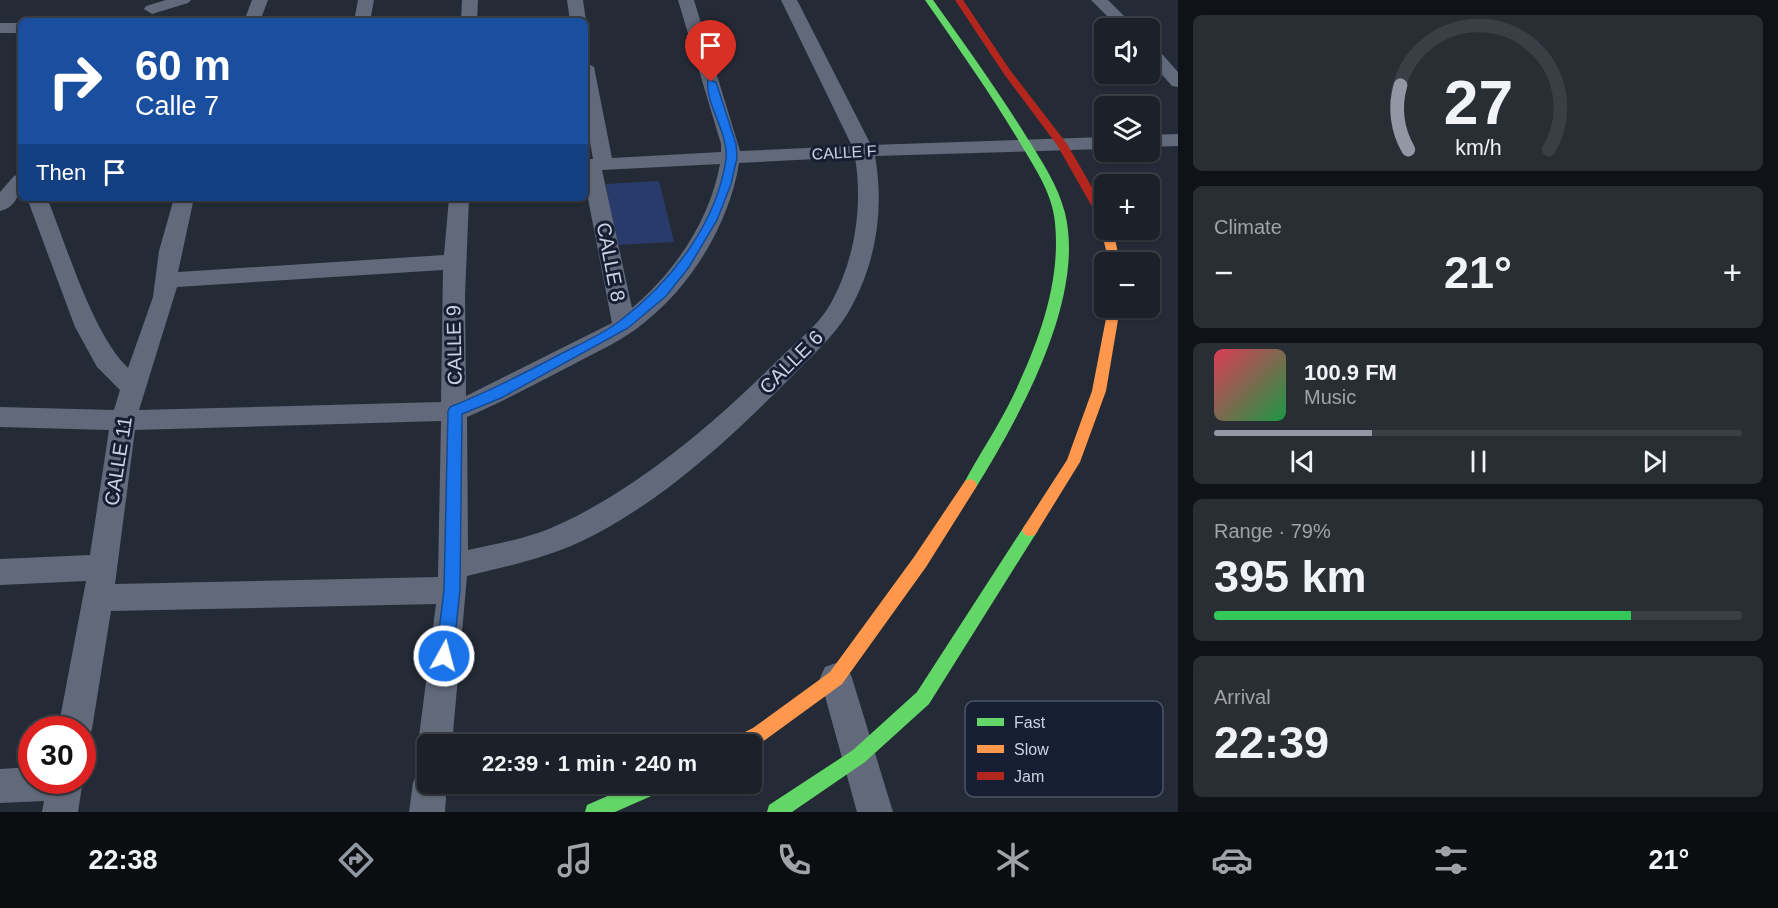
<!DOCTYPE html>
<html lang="en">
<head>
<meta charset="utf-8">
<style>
  :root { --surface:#1c2028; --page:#292d34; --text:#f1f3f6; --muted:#a0a3a8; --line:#3a3e45; --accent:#9198a4 }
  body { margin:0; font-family:Helvetica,sans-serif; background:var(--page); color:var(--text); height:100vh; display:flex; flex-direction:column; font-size:22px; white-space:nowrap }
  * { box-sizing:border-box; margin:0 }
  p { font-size:20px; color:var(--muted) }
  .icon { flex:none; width:33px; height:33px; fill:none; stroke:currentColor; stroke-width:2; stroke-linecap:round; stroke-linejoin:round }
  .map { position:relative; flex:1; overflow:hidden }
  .panel { display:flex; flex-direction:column; gap:15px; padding:15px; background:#0f1216; width:600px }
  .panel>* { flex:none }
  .guide { position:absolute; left:18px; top:18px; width:570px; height:183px; border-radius:9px; box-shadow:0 2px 4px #0004,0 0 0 2px var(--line); background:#1a4fa0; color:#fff; overflow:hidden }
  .buttons { position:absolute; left:1094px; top:18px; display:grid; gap:12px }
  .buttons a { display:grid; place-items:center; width:66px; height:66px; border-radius:9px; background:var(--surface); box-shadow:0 2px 4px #0004,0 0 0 2px var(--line); font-size:30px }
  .speed { position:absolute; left:18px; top:716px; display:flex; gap:12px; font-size:30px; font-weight:700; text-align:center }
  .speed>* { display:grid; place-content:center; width:78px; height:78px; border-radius:50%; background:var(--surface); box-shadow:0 2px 4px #0004,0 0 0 2px var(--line); line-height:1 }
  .speed .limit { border:9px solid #d22; background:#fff; color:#111 }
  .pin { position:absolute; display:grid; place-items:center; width:51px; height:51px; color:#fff; margin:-62px -26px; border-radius:50% 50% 50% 0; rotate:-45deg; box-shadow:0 0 6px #0007 }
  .pin .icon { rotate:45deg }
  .me { position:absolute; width:66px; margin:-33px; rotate:7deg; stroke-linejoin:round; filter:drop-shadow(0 0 4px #0008) }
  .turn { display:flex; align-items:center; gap:21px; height:126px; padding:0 18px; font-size:27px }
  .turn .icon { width:78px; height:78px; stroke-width:2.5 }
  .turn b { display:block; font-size:42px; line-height:51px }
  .then { display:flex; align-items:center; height:57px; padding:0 18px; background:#0003; gap:12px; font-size:22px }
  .big { font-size:45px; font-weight:700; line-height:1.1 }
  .panel .widget { flex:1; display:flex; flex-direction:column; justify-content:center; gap:9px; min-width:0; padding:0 21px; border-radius:9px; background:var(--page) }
  .panel .dial { align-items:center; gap:0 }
  .dial svg { height:156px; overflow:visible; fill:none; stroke:var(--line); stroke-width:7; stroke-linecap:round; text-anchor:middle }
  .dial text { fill:var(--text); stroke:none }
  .song { display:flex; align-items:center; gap:18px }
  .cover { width:72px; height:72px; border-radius:9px; background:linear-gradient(135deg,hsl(350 70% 55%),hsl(140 70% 35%)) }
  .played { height:6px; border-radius:3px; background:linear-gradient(90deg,var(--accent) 30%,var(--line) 30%) }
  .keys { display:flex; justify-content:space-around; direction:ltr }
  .heat { display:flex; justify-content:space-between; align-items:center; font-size:33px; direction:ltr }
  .charge { height:9px; border-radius:4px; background:linear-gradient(90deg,#34c759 79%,var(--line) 0) }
  .trip { position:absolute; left:417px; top:734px; width:345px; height:60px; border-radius:9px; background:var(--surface); box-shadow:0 2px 4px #0004,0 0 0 2px var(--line); font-weight:700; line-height:60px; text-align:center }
  .dock { display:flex; height:96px; justify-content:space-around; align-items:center; background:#0b0d10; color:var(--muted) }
  .dock .icon { width:42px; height:42px }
  .dock .selected { color:var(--accent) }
  .dock b { font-size:27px; color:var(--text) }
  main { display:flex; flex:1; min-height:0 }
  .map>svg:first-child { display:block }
  .green { fill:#283b6b }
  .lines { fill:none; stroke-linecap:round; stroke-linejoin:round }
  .street { fill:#62697a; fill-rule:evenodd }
  .fast { fill:#63d668; fill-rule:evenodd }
  .slow { fill:#ff974d; fill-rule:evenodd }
  .jam { fill:#b3261e; fill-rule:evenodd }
  .route { fill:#1a73e8; stroke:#114b97; stroke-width:1.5 }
  .labels { text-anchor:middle; stroke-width:6; stroke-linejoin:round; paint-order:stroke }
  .far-street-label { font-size:16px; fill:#cbd2e0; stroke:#151e33 }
  .street-label { font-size:20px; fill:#cbd2e0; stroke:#151e33 }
  .key { fill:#151e33; stroke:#4c5467; stroke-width:1.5 }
  .key-label { font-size:16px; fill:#cbd2e0 }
</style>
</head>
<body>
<main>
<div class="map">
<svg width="1178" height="812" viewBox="0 0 1178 812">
  <rect width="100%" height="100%" fill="#252b36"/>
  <path class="green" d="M659,181L674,242L615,245L606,184Z"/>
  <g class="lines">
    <path class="street" d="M166,0H191L188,3L152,14L144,9L146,6Z
      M252,0H268L260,21H244Z
      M358,0H374L370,21H354Z
      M462,0H478L477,21H461Z
      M567,0H583L586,21L585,22L570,21Z
      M678,0H694L740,151L852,146L781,0H797L871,145L1104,137V149L875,156C884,206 877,257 854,302C841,329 818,350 797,371C734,435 662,503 580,542C545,558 505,567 467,576L452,744H428V758L423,756L418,744L436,604L111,611L92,729L87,741L82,743V729H58L86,581L0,585V559L90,555L109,430L0,427V407L114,410L120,390L97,367L75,327L27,198H47C67,246 92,333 128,368L153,297L159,251L174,198H194L178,272L444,255L449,198H469L465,296L466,396L612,323L585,183V159H593L585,113V62L594,67L612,158L721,152V144ZM855,157C863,207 855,259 831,303C819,325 796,342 778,360C717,421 639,488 560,524C531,538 499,543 468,550L467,417C504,401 539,382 574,364C598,351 624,340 645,322C692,285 730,222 739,163ZM720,164C710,220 675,272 632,308L602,170ZM443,270L441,402L139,410L177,287ZM441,421L438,577L115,584L135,430Z
      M1091,0H1108L1136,28H1119Z
      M0,23H21V33H0Z
      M1149,45L1155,46L1178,72V87L1172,86L1149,60Z
      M1178,134V146L1149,147V135Z
      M21,174C21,190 18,207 0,211V192L14,176Z
      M836,663L847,667L852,678L893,812H857L820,678L825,667Z
      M32,767V780H82V778L83,780L78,812H42L44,801L0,803V769Z
      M428,767V783H447L445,812H409L413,783L418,771Z"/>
    <path class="fast" d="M925,0H933C965,45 997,89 1026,136C1041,160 1058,185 1065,213C1086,299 1019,418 975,489L970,491L965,489L963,485C979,454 999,426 1014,394C1039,341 1061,282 1055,223C1053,196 1037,171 1023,148C993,97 959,49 925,0Z
      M1030,524L1035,525L1038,530L1035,535L929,704L865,762L792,812H767L769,805L853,750L917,692L1025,525Z
      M637,783H667L665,790L615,812H585L587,805Z"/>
    <path class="slow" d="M1104,227V230H1113L1120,262H1109L1101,230Z
      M1108,308H1120L1106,391L1080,462L1035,535L1030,536L1025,535L1022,530L1025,525L1067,460L1092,391Z
      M970,479L975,481L977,485L975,489L926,567L842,684L765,740L752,747V744H730L733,738L753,728L830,672L914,557L965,481Z"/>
    <path class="jam" d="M955,0H963L1010,70L1067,144L1104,208V220L1098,217L1057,145L1004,74Z"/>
  </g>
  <path class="route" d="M708,80L716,82L736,144L737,158L731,184L717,220L689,267L666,296L628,328L501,398L462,414L460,590L453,656L450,662L444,664L438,662L436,656L444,590L448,411L450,407C486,393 519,376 553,358C575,346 601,336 621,320C671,282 717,223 726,159C729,133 704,102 708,80Z"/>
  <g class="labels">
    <g class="far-street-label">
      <text transform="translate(844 152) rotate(-3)" y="6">CALLE F</text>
    </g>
    <g class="street-label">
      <text transform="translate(611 262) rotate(79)" y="7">CALLE 8</text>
      <text transform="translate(454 345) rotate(-91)" y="7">CALLE 9</text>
      <text transform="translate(791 362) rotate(-45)" y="7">CALLE 6</text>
      <text transform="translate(118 461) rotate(-81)" y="7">CALLE 11</text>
    </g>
  </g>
  <rect x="965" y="701" width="198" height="96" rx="9" class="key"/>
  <rect x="977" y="718" width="27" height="8" fill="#63d668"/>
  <rect x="977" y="745" width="27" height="8" fill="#ff974d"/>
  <rect x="977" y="772" width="27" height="8" fill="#b3261e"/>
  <g class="key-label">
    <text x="1014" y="728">Fast</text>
    <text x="1014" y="755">Slow</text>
    <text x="1014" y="782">Jam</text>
  </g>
</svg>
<div class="buttons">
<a><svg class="icon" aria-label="sound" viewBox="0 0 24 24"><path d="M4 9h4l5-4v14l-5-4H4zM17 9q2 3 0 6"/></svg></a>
<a><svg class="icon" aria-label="layers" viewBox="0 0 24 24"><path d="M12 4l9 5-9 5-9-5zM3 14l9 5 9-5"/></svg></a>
<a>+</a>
<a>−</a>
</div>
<div class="speed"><div class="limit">30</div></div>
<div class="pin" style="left:711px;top:82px;background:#d93025"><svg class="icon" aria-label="arrive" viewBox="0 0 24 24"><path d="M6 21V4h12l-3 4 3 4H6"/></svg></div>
<svg class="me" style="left:444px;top:656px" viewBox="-20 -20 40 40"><circle r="17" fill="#1a73e8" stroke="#fff" stroke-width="3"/><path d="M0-11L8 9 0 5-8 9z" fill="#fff"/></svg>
<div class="trip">22:39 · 1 min · 240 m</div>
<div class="guide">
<div class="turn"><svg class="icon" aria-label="right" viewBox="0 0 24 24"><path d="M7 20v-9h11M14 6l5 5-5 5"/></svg><div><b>60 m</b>Calle 7</div></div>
<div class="then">Then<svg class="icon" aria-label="arrive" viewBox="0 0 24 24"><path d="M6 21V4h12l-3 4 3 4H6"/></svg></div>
</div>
</div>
<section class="panel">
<div class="widget dial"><svg viewBox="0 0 100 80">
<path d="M14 69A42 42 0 1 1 86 69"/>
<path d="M14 69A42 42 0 0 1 10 36" stroke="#9198a4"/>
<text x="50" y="56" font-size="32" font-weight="700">27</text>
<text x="50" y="72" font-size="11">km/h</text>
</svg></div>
<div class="widget"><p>Climate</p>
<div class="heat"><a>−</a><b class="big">21°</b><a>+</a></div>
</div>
<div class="widget">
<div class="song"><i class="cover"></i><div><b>100.9 FM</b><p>Music</p></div></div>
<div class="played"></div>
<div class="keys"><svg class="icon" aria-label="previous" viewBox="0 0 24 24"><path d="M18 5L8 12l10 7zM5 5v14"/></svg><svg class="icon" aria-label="pause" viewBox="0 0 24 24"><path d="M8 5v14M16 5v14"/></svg><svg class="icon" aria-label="next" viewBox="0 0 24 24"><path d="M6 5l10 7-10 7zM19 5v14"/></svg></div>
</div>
<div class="widget"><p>Range · 79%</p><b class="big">395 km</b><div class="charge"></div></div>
<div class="widget"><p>Arrival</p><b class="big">22:39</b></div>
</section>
</main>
<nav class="dock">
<b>22:38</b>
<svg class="icon selected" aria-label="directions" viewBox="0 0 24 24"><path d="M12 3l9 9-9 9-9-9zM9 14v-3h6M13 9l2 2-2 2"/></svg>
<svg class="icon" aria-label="music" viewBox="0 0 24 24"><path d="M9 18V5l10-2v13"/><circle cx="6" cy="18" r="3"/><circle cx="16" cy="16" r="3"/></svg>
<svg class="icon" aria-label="phone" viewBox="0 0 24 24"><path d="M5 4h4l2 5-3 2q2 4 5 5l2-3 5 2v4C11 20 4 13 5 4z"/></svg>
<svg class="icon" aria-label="climate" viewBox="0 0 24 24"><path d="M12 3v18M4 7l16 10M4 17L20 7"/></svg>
<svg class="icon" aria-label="car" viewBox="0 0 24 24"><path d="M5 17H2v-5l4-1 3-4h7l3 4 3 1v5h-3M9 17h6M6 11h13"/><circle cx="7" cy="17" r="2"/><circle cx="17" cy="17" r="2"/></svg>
<svg class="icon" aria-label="filters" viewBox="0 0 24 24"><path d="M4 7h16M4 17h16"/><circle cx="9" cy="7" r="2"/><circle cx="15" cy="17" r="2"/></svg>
<b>21°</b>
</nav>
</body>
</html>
